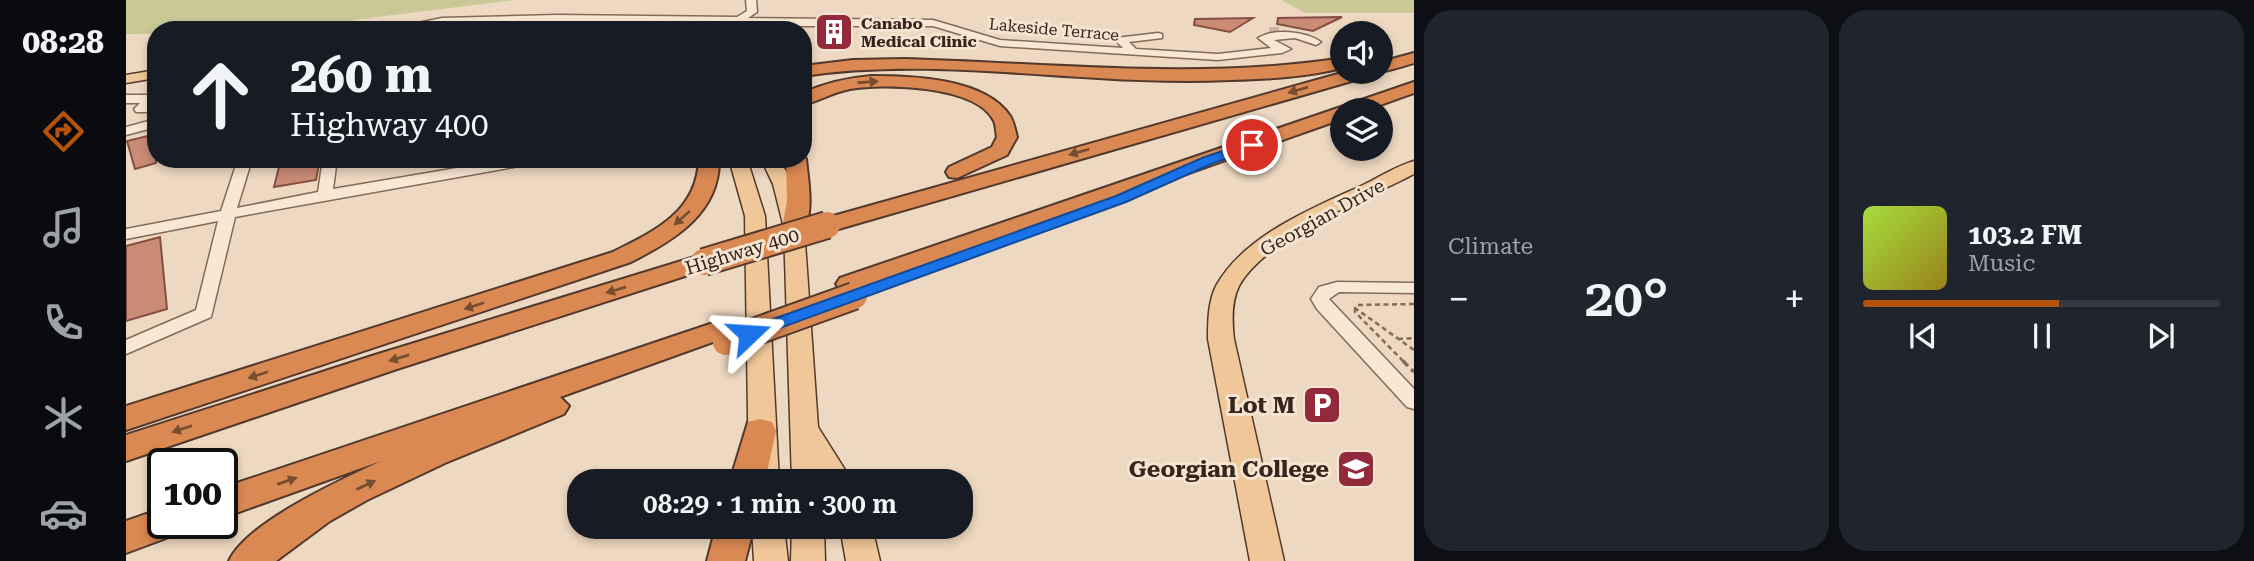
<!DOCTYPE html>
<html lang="en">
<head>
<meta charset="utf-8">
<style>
  :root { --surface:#171b24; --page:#20242c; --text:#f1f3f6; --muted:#9ea1a6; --line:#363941; --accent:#b45309 }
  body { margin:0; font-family:"Roboto Serif",serif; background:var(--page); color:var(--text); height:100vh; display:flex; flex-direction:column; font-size:26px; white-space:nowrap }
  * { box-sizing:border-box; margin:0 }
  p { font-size:23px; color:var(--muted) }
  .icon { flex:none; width:38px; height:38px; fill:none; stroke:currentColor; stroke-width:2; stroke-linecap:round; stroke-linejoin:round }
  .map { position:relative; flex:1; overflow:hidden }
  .panel { display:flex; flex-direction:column; gap:10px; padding:10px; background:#0d0f14; width:840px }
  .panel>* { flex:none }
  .hud { position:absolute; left:21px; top:21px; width:665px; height:147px; border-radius:28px; box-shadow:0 4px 10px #0003; background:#171b24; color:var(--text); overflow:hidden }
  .buttons { position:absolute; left:1204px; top:21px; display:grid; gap:14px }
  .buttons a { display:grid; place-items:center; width:63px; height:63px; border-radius:50%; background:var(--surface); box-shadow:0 4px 10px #0003; font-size:35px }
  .speed { position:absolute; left:21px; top:448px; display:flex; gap:14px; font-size:35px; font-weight:700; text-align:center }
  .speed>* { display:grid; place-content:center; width:91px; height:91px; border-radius:50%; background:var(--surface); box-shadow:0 4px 10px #0003; line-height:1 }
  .speed .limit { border:4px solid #111; border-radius:10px; background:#fff; color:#111 }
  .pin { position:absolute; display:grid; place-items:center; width:60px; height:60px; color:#fff; margin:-30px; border:4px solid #fff; border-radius:50%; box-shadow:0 2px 7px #0007 }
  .me { position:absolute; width:77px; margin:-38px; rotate:70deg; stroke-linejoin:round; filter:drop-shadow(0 0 5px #0008) }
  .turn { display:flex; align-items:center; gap:24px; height:147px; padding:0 28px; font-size:32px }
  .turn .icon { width:91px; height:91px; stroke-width:2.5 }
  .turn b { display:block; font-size:49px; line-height:60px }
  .big { font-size:52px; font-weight:600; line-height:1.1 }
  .panel .tile { flex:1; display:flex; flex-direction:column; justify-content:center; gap:10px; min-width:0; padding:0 24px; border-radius:28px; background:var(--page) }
  .song { display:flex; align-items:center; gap:21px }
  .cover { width:84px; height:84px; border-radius:10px; background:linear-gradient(135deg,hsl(80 70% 55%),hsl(50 70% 35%)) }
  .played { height:7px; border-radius:4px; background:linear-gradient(90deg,var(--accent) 55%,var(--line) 55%) }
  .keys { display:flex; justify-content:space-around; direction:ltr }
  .heat { display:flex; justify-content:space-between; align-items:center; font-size:38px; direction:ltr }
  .panel .tiles { flex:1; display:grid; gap:10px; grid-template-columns:repeat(2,1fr) }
  .trip { position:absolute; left:441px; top:469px; width:406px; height:70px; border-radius:28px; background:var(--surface); box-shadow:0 4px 10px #0003; font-weight:600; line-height:70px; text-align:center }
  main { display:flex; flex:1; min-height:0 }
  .menu { display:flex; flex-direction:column; width:126px; justify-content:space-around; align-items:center; background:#090b0e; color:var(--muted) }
  .menu .icon { width:49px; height:49px }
  .menu .active { color:var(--accent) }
  .menu b { font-size:32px; color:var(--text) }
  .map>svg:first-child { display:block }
  .green { fill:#cac895 }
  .building { fill:#ca8c77; stroke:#844f3f; stroke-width:2 }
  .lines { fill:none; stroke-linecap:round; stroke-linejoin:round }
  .minor-tunnel { stroke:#c8b4a0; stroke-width:10; stroke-dasharray:10 5; stroke-linecap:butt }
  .minor-casing { stroke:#856959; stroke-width:3 }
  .major-casing { stroke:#53392d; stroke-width:3 }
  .highway-casing { stroke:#53392d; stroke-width:4 }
  .path-far1 { stroke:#856959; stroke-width:2.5; stroke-dasharray:5 3.5; stroke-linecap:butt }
  .path { stroke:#856959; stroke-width:3.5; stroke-dasharray:7 4.5; stroke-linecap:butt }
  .minor { fill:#f8e7d3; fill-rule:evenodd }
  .major { fill:#f0c798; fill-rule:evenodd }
  .highway { fill:#db8952; fill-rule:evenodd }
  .highway-bridge-casing { stroke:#53392d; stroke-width:30; stroke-linecap:butt }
  .highway-bridge { stroke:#db8952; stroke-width:26 }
  .oneway { fill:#774d32 }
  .route { fill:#1a73e8; stroke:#114b97; stroke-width:2 }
  .labels { text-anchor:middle; stroke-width:6; stroke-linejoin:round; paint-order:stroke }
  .far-poi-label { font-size:16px; font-weight:bold; fill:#35251d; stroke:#f4e4d0; text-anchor:start }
  .far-street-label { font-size:16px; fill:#35251d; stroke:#f4e4d0 }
  .street-label { font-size:19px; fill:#35251d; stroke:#f4e4d0 }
  .near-poi-label { font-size:23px; font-weight:bold; fill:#35251d; stroke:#f4e4d0; text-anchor:end }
</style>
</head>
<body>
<main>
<nav class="menu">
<b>08:28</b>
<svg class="icon active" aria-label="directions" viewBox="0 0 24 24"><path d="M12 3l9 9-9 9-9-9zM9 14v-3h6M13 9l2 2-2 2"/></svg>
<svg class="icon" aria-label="music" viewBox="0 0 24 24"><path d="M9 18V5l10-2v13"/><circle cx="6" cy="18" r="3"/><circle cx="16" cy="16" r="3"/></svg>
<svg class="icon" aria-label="phone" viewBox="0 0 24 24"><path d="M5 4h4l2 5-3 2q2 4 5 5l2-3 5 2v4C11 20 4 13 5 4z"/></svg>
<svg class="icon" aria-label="climate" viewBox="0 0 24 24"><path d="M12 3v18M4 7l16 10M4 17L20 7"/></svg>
<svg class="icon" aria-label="car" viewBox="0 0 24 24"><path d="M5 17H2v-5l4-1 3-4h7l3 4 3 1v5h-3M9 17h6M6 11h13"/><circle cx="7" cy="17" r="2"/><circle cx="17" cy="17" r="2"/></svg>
</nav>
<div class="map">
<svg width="1288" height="561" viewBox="0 0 1288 561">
  <rect width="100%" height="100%" fill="#edd8c1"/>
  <path class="green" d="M0,0H389L227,20L224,30H169L177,25L122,24L87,30H30V34H0Z
    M1155,0H1288V13H1180Z"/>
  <path class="building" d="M1216,17L1187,31L1151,24L1152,18Z
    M1127,18L1104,32L1068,25L1069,19Z
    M30,134V163L9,169L1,141Z
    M155,159H194L190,180L148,187Z
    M34,237L41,309L0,321V246Z"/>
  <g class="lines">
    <path class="minor-tunnel" d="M1143,32H1157"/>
    <defs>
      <path id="minor" d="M620,0H630L631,12L622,18L807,20L874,40L997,48L989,40L990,38L1032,33L1036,34V38L1003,42L1010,49L1092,54L1145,48L1132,38C1148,28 1180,31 1195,42L1190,45L1169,38L1148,40L1165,49L1156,53L1092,60L874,46L807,26H633L613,23C527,22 440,21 354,23C321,24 290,30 257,30L316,18L431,15L611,17L621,11Z
        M30,91V103L26,105L30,104V112H10L8,109L14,103H0V95H22Z
        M30,119V127L0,135V127Z
        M112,159H126L111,208L192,192L197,159H211L207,189L384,159H417L410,163L109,217L85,317L0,354V340L70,310L92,221L0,239V229L95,211Z
        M1211,282L1288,283V293L1213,292L1203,299L1288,389V409L1281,407L1191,309L1185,299L1193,287Z"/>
      <path id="major" d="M30,70V78L0,83V75Z
        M603,159H621L639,216L653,481H623L619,216Z
        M635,159H653L667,184L678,228L692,427L726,481H666L658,228L647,184Z
        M1288,161V174C1240,199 1139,238 1113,286C1105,302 1106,322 1108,339L1158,561H1124L1082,339C1082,322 1082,302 1090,286C1119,234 1188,208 1239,184C1255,176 1271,166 1288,161Z
        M626,527H658L662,561H628Z
        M666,527H698L699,561H665Z
        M714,527H746L754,561H720Z"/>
      <path id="highway" d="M1288,53V63C1277,66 1265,70 1254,72L1255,62Z
        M778,59C923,63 1066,80 1211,59L1216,60V68C1180,77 1142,79 1105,80C963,87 818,55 677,76V66L727,60Z
        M1219,72H1245L1243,76L709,230H693L689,225L693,220Z
        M745,76C786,76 859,78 884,116C888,122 889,130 891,137L881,155L831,178L823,177L820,172L823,167L866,147L871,137C870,132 870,125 868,121C851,85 757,83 724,89C707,92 693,101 677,105V93C699,83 722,78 745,76Z
        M1288,82V93L1240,110H1216V119L732,290L723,292L714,290L710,284L714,278Z
        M677,155L680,159C682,180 689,214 676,233H660L656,228L661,201L660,159H677Z
        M573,159H593C594,213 548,240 505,262L0,430V406L487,252C529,231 571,212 573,159Z
        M578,254L587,257L591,262L587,267L271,369L0,461V435L249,355Z
        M599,319L609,322L613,328L609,334L434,397L443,406L438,414L319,463L241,500L204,521L150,561H103C121,522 215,480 255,461L96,518V488Z
        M634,419L646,422L650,431L639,481H604L622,422Z
        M37,508V523H56L51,534L0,553V521Z
        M590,527H628L619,561H581Z"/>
    </defs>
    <use href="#minor" class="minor-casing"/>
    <use href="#major" class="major-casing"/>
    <use href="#highway" class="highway-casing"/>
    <path class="path-far1" d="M1288,304L1232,305L1229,308L1288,350
      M1229,308V312L1279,363
      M1272,339L1288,338"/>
    <path class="path" d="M1277,361L1288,372"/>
    <use href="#minor" class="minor"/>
    <use href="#major" class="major"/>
    <use href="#highway" class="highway"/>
    <defs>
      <path id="highway-bridge" d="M578,262L701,225
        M600,342L728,296"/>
    </defs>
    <use href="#highway-bridge" class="highway-bridge-casing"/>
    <use href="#highway-bridge" class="highway-bridge"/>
  </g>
  <defs><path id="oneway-solid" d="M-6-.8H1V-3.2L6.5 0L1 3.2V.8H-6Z" transform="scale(1.75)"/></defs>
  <g class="oneway">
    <use href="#oneway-solid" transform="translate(742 82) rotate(-4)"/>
    <use href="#oneway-solid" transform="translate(1172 90) rotate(164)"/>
    <use href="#oneway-solid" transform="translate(953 152) rotate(164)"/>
    <use href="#oneway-solid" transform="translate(556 218) rotate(138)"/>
    <use href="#oneway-solid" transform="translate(490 290) rotate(163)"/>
    <use href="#oneway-solid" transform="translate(348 306) rotate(162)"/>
    <use href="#oneway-solid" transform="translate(273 358) rotate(163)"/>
    <use href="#oneway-solid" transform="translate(132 375) rotate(162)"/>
    <use href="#oneway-solid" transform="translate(56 429) rotate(162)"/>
    <use href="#oneway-solid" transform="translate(161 481) rotate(-19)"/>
    <use href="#oneway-solid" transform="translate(240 485) rotate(-25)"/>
  </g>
  <path class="route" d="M1126,141L1132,145L1130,148L1085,164L1000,202L629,337H617L614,334L617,330L990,196L1076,158Z"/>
  <defs>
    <symbol id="building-square" viewBox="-11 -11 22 22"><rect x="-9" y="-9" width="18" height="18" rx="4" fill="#932a3c" stroke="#f4e4d0"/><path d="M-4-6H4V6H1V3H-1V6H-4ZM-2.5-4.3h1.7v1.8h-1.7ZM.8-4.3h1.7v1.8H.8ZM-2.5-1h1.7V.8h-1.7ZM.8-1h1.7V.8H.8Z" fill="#fff"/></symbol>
    <symbol id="parking-square" viewBox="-11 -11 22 22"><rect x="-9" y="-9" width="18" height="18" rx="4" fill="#932a3c" stroke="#f4e4d0"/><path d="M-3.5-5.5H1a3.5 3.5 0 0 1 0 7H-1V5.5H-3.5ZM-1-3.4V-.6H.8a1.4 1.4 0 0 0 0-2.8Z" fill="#fff"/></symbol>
    <symbol id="university-square" viewBox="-11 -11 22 22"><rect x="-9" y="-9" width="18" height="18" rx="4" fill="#932a3c" stroke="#f4e4d0"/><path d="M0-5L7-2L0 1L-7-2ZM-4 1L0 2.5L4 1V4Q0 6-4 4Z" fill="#fff"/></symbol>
  </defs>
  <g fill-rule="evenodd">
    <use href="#building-square" x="686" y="10" width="44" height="44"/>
    <use href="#parking-square" x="1174" y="383" width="44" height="44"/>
    <use href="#university-square" x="1208" y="447" width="44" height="44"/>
  </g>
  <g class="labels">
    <g class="far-poi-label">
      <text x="735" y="29">Canabo<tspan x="735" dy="18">Medical Clinic</tspan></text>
    </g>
    <g class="far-street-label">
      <text transform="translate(928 29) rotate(5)" y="6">Lakeside Terrace</text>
    </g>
    <g class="street-label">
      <text transform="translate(1196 217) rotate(-29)" y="7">Georgian Drive</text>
      <text transform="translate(616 251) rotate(-17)" y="7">Highway 400</text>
    </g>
    <g class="near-poi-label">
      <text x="1169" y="413">Lot M</text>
      <text x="1203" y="477">Georgian College</text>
    </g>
  </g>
</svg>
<div class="buttons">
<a><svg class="icon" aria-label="sound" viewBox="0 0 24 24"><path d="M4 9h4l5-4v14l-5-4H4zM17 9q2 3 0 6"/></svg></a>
<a><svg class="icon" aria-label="layers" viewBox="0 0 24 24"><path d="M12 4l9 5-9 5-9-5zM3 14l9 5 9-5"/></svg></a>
</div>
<div class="speed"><div class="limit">100</div></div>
<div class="pin" style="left:1126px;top:145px;background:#d93025"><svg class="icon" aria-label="arrive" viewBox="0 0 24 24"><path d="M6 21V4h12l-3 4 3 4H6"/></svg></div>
<svg class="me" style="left:623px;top:334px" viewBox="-20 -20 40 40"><path d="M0-17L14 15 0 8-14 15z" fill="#1a73e8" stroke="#fff" stroke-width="4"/></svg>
<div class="trip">08:29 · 1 min · 300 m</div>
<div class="hud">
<div class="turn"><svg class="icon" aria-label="ahead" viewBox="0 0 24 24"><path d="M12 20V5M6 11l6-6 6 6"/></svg><div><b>260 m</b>Highway 400</div></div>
</div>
</div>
<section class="panel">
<div class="tiles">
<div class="tile"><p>Climate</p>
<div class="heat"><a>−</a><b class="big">20°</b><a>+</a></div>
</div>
<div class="tile">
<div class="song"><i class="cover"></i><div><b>103.2 FM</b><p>Music</p></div></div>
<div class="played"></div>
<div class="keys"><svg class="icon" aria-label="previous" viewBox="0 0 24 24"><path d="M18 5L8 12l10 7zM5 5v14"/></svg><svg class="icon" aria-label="pause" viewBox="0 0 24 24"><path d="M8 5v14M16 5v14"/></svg><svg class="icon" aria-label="next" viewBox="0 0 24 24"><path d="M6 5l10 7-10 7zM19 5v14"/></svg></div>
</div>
</div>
</section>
</main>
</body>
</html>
